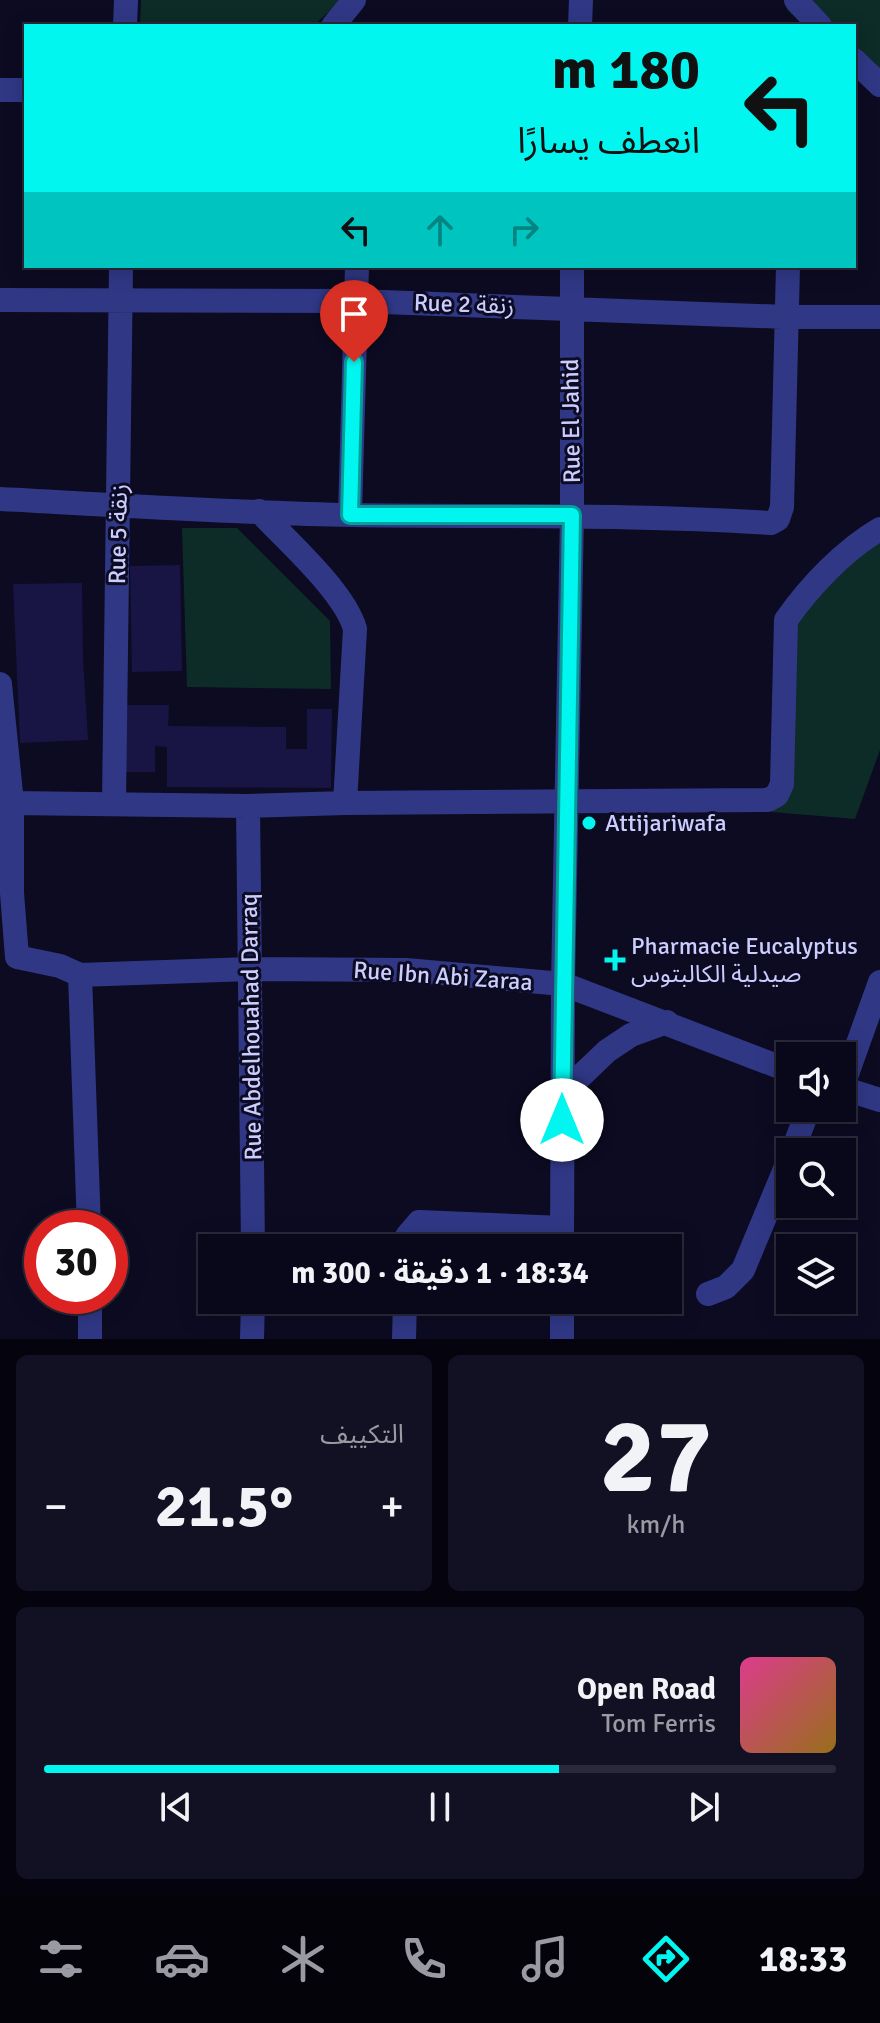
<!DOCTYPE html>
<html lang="ar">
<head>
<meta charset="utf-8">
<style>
  :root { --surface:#09081a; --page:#121123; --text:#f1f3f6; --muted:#999aa2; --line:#292939; --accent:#00f6ef }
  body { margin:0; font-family:Signika,"Noto Sans Arabic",sans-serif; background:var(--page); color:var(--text); direction:rtl; height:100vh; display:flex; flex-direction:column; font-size:30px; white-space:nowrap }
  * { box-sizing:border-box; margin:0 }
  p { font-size:26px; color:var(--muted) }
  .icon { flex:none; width:44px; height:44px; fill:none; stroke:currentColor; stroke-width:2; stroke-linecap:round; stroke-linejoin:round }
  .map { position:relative; height:1339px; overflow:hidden; direction:ltr }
  .drawer { display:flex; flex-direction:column; gap:16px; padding:16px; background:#05040e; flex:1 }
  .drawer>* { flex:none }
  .banner { position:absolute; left:24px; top:24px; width:832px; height:244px; border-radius:0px; box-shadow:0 4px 20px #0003,0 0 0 2px var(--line); direction:rtl; background:#00f6ef; color:#111; overflow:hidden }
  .controls { position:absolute; left:776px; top:1042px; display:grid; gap:16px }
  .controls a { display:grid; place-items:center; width:80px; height:80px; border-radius:0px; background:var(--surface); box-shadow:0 4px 20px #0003,0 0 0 2px var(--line); font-size:40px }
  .speed { position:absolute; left:24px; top:1210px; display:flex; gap:16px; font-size:40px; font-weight:700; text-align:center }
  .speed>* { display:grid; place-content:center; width:104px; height:104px; border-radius:50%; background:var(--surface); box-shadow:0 4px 20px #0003,0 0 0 2px var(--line); line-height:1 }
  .speed .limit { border:12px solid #d22; background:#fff; color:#111 }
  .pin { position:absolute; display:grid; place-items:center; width:68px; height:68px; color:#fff; margin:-82px -34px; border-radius:50% 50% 50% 0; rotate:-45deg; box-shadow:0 0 8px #0007 }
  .pin .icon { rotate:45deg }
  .me { position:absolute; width:88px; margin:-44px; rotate:0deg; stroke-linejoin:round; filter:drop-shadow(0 0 6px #0008) }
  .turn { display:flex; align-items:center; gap:28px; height:168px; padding:0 24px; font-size:36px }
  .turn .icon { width:104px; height:104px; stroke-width:2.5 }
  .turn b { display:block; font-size:56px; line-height:68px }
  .lanes { display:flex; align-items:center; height:76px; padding:0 24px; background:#0003; justify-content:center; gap:40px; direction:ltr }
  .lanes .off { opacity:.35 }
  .big { font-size:60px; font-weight:700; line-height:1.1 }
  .drawer .tile { flex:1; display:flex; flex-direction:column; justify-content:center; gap:12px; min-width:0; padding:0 28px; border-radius:12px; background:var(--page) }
  .drawer .dial { align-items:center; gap:0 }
  .dial b { font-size:104px; line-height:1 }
  .song { display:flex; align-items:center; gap:24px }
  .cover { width:96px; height:96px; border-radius:12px; background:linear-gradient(135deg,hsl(330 70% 55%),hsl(40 70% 35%)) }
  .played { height:8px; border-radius:4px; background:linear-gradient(90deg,var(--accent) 65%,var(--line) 65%) }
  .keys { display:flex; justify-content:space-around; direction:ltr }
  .heat { display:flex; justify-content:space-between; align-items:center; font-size:44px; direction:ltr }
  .drawer .tiles { flex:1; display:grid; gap:16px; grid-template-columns:1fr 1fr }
  .tile:last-child { grid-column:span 2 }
  .trip { position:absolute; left:198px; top:1234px; width:484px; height:80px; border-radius:0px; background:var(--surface); box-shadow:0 4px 20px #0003,0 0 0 2px var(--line); font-weight:700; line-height:80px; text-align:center; direction:rtl }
  .menu { display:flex; height:128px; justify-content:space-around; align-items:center; background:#04030a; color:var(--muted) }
  .menu .icon { width:56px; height:56px }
  .menu .selected { color:var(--accent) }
  .menu b { font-size:36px; color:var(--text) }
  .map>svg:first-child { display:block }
  .green { fill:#0d2c27 }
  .building { fill:#181545 }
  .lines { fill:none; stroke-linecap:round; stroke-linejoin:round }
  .minor { stroke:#303886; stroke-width:24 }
  .route-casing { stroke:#00a09b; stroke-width:20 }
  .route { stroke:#00f6ef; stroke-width:14 }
  .poi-dot { fill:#00f6ef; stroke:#0c0b22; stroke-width:3 }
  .labels { text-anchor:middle; stroke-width:6; stroke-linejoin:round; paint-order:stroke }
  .street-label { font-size:24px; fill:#cbccff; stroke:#0c0b22 }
  .poi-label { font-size:24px; fill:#cbccff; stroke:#0c0b22; text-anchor:start }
</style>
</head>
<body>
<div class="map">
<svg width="880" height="1339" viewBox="0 0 880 1339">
  <rect width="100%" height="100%" fill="#0c0b22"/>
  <path class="green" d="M141,0H342L313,26H140Z
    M788,0H880V94L854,71V26H804L787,10Z
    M880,527V750L855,819L772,812L780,633Z
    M182,528H237L330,621L331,689L187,687Z"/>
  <path class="building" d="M180,565L182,671L132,672L130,566Z
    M82,583L83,659L88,740L20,743L13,584Z
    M123,705H169L168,726L286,727V749H307V709H332L331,788L167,787V747L155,746V772H123Z"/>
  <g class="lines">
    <path class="minor" d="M796,0L820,26
      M125,26L126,0
      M333,26L354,0
      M580,26L581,0
      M854,60L880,85
      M0,90H26
      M0,300L356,301L787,317H880
      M0,499C117,505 235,513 352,515C492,517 631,514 771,523L778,519L782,507L788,266
      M259,511C286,540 345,592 355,629L345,803
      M350,515L357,266
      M0,684L12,803V893L17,957L60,966L80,975L250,969L406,970L563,984L790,1071
      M12,803L248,806L345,803L768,800L777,795L782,784L786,620C810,586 844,550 880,529
      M114,803L121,266
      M248,806L253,1248
      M80,975L89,1228
      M880,982L842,1088L880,1100
      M562,1094L607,1051L631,1035L667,1022
      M792,1152L809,1108
      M407,1248V1236L419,1222L562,1228
      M562,1248L563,984L572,515V266
      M708,1294L726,1287L743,1270L790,1157
      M90,1296V1339
      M562,1300V1339
      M252,1339L253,1300
      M404,1339L405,1300"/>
  </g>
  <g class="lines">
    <defs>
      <path id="route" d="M354,362L350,515H572L562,1120"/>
    </defs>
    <use href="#route" class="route-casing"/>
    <use href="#route" class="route"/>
  </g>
  <g class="poi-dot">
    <circle cx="589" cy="823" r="8"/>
    <path d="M611 948h8v8h8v8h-8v8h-8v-8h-8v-8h8z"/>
  </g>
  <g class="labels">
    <g class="street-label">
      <text transform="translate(464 304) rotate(2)" y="8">Rue 2 زنقة</text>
      <text transform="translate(571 421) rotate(-91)" y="8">Rue El Jahid</text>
      <text transform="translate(118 534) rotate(-89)" y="8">Rue 5 زنقة</text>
      <text transform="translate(443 976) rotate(4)" y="8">Rue Ibn Abi Zaraa</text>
      <text transform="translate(251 1027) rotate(-91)" y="8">Rue Abdelhouahad Darraq</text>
    </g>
    <g class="poi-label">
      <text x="605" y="831">Attijariwafa</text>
      <text x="631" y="954">Pharmacie Eucalyptus<tspan x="631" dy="28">صيدلية الكالبتوس</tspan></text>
    </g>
  </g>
</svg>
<div class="controls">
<a><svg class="icon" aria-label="sound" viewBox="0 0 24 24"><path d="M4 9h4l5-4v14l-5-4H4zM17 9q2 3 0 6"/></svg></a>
<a><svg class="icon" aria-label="search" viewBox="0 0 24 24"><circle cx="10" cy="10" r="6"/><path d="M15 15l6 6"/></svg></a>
<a><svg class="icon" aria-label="layers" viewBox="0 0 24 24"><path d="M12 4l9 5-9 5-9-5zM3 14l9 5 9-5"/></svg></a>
</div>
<div class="speed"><div class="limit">30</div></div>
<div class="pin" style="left:354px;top:362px;background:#d93025"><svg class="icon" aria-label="arrive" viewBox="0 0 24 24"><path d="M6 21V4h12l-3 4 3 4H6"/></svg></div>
<svg class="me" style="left:562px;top:1120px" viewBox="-20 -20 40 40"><circle r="19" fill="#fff"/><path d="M0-13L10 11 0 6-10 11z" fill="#00f6ef"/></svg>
<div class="trip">18:34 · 1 دقيقة · 300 m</div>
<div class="banner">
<div class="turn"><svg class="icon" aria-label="left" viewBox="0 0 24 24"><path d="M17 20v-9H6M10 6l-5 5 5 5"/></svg><div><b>180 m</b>انعطف يسارًا</div></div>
<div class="lanes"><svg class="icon" aria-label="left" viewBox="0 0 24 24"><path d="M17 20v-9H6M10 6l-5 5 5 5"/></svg><svg class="icon off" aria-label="ahead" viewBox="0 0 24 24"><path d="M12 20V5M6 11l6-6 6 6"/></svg><svg class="icon off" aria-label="right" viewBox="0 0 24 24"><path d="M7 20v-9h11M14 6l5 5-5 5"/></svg></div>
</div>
</div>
<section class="drawer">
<div class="tiles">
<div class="tile dial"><b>27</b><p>km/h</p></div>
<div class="tile"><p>التكييف</p>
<div class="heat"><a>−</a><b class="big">21.5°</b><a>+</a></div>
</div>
<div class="tile">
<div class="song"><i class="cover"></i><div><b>Open Road</b><p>Tom Ferris</p></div></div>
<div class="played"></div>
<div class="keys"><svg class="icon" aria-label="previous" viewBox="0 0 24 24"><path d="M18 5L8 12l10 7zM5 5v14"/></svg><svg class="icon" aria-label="pause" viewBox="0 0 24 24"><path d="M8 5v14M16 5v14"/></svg><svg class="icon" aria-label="next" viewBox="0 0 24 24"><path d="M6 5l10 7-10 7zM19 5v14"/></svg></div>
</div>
</div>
</section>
<nav class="menu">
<b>18:33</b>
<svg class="icon selected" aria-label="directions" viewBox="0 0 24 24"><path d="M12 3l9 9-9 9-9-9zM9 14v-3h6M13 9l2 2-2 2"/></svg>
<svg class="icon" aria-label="music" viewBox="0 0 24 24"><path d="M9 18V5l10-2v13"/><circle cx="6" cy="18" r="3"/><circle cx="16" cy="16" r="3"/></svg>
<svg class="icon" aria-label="phone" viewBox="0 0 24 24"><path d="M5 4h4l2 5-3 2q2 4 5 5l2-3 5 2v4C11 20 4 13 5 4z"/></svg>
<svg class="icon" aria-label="climate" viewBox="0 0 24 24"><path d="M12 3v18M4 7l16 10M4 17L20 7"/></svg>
<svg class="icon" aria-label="car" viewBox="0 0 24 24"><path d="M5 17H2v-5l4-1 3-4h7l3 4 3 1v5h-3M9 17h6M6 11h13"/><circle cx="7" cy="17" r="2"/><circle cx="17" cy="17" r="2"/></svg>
<svg class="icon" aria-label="filters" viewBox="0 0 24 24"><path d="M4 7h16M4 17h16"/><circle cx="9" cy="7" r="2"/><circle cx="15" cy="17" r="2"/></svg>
</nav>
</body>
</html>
